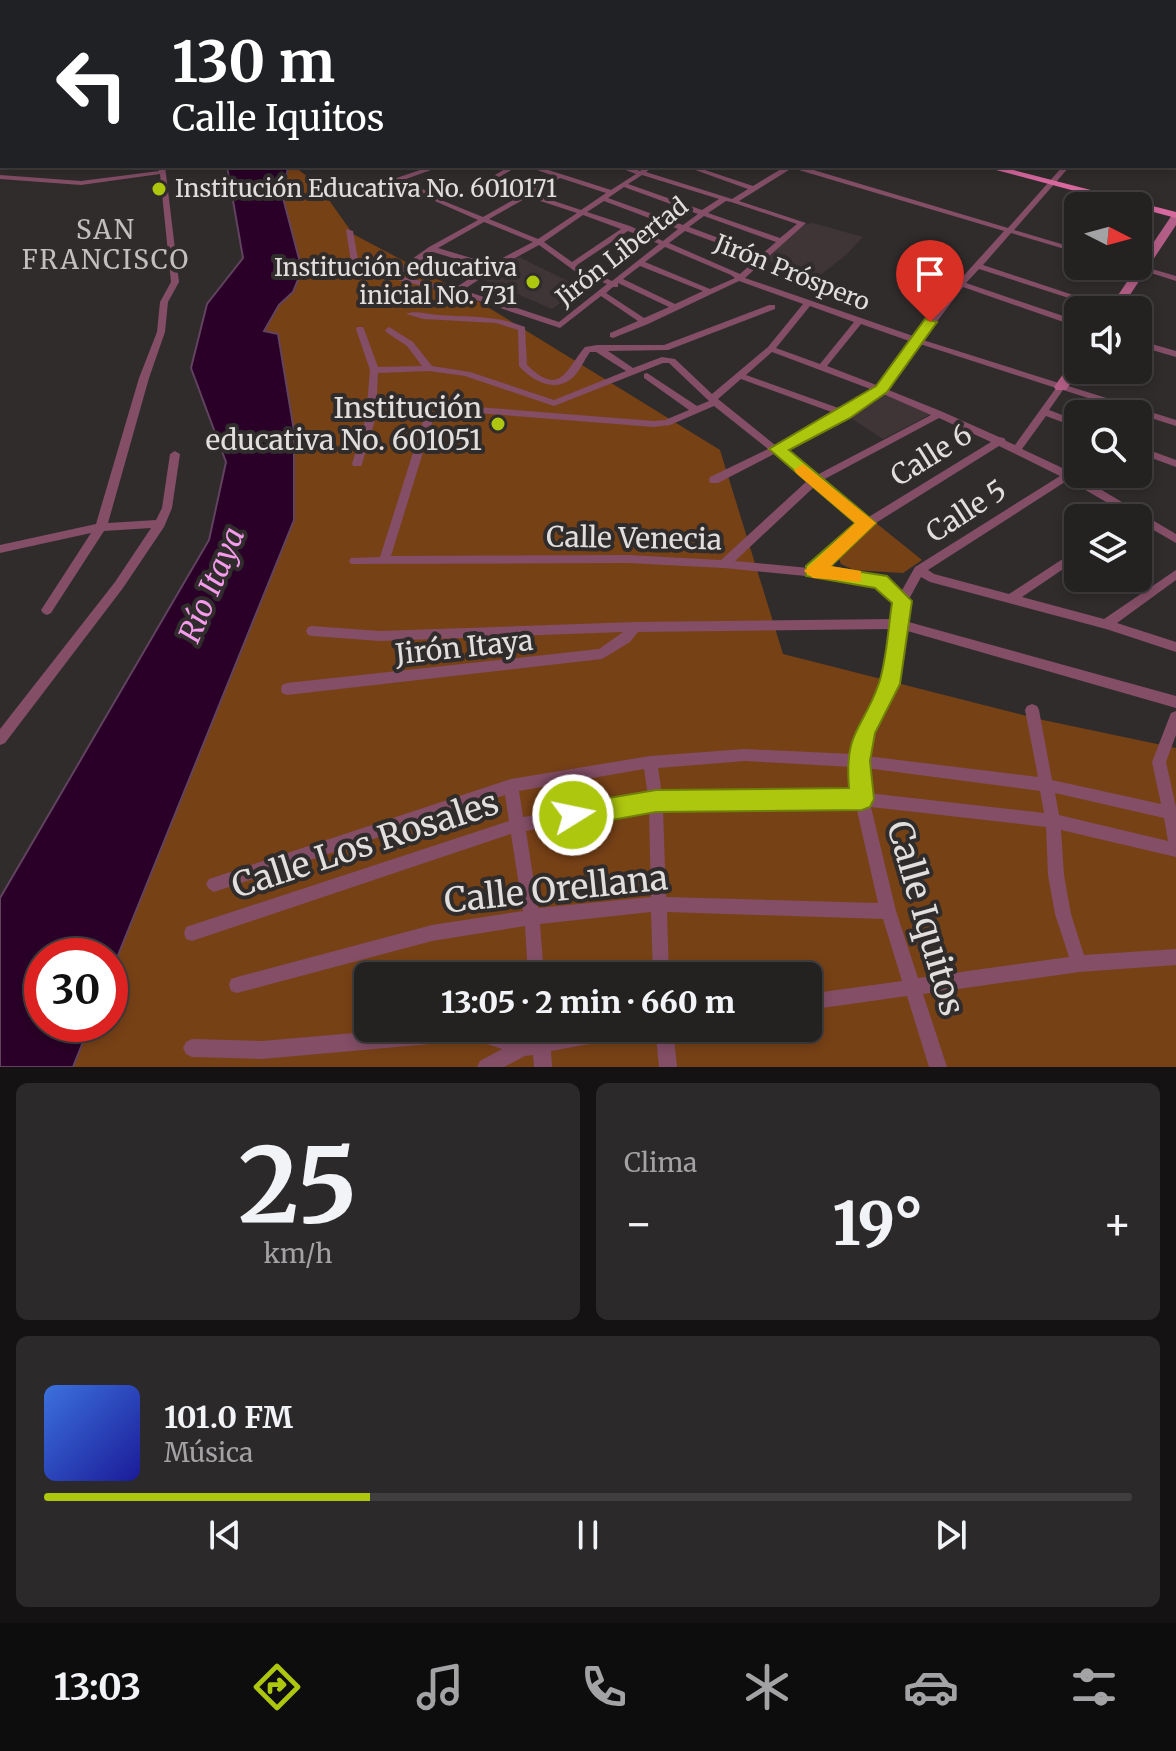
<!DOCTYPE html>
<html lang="es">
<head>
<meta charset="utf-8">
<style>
  :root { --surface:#242121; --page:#2c292a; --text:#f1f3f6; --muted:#a3a3a5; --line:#413e3f; --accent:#adc60e }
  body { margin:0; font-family:Merriweather,serif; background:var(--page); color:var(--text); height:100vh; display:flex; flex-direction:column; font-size:30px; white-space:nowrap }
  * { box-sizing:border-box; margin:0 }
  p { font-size:26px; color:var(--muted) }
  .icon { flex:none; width:44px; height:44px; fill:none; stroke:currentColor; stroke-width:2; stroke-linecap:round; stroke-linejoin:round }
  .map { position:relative; height:1067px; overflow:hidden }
  .side { display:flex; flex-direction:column; gap:16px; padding:16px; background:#141212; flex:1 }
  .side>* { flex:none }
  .banner { position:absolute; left:0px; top:0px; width:1176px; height:168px; box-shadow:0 4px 12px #0003,0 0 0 2px var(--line); background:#202124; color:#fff; overflow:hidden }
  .needle { width:52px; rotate:96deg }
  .tools { position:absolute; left:1064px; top:192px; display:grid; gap:16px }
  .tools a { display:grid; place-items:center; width:88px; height:88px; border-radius:12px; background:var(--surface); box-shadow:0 4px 12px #0003,0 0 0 2px var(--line); font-size:40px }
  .speed { position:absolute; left:24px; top:938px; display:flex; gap:16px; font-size:40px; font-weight:700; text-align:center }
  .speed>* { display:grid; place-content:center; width:104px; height:104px; border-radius:50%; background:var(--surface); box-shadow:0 4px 12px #0003,0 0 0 2px var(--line); line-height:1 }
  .speed .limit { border:12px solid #d22; background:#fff; color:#111 }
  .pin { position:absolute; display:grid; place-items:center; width:68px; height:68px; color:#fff; margin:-82px -34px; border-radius:50% 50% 50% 0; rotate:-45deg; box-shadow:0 0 8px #0007 }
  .pin .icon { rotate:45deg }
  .me { position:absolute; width:88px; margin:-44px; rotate:80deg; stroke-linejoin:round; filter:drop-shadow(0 0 6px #0008) }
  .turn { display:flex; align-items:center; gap:28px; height:168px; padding:0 40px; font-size:36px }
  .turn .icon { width:104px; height:104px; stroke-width:2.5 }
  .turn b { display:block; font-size:56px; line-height:68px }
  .big { font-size:60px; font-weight:800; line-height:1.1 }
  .side .card { flex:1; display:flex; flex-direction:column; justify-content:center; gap:12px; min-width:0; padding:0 28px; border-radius:12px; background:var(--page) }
  .side .dial { align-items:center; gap:0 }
  .dial b { font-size:104px; line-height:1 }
  .song { display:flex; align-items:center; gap:24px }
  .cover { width:96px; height:96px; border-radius:12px; background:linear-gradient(135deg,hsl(220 70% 55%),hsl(240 70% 35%)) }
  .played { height:8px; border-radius:4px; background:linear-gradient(90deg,var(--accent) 30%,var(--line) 30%) }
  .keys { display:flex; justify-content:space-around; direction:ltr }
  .heat { display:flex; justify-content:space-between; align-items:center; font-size:44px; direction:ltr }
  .side .tiles { flex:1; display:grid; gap:16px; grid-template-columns:1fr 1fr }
  .card:last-child { grid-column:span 2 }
  .trip { position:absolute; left:354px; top:962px; width:468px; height:80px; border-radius:12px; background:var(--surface); box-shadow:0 4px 12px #0003,0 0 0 2px var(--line); font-weight:800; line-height:80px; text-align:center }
  .tab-bar { display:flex; height:128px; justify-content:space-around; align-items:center; background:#0e0d0d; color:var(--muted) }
  .tab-bar .icon { width:56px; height:56px }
  .tab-bar .selected { color:var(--accent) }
  .tab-bar b { font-size:36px; color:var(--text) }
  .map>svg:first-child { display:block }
  .built { fill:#403536 }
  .green { fill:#774116; fill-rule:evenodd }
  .water { fill:#2a0028; stroke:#61435f; stroke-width:2 }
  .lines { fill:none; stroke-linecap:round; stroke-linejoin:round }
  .street { fill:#834e66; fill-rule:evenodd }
  .secondary { fill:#b35e86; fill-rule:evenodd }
  .primary { fill:#d7699f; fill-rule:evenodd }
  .route { fill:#adc60e; stroke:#708109; stroke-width:2 }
  .slow { fill:#f59e0b }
  .poi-dot { fill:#adc60e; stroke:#302c2c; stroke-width:3 }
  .labels { text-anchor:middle; stroke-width:8; stroke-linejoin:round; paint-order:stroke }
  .far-poi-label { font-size:24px; fill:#e1dede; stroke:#302c2c; text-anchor:start }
  .far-street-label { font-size:24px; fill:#e1dede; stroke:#302c2c }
  .far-quarter-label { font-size:26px; letter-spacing:2px; fill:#c3bfbf; stroke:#302c2c }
  .poi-label { font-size:28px; fill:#e1dede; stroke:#302c2c; text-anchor:end }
  .street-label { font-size:28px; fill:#e1dede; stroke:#302c2c }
  .water-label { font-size:30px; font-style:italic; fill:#f49bec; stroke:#302c2c }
  .near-street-label { font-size:34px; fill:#e1dede; stroke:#302c2c }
</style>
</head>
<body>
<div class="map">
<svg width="1176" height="1067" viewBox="0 0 1176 1067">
  <rect width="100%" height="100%" fill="#302c2c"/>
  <path class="built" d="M813,223L863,237L846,255L819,276L766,260L802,225Z
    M519,257L582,288L552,309L480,278Z
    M882,391L933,413L883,439L848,416Z"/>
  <path class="green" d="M288,166H294L319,186L353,234L468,295L720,450L783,654L1043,720L1176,748V1067H73L90,1024H110V975L294,520V431L264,332L279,305L293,292L302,270L283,198ZM368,976H808V1028H368Z
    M876,523L922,560L903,573L854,570L841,564L838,556Z"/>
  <path class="water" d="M227,166H288L283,198L302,270L293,292L279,305L264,331L278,334L294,431V520L110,975V956H42V1024H90L73,1067H0V898L209,540L226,462L191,368L207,304L243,258Z"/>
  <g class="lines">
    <path class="street" d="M232,0H236L234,2H230Z
      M335,0H339V2H335Z
      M462,0H466L465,2H461Z
      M1157,0H1161L1160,2H1156Z
      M1174,7H1176V10H1174Z
      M1174,39H1176V43H1174Z
      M1174,55L1176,56V60L1174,59Z
      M1174,121H1176V125H1174Z
      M1174,164H1176V168L1171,166H1174Z
      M159,166H165L179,282L168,302L165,332L149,378L108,523L156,520L162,508L170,454L175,451L180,454L172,508L164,527L123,588L5,743L0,745V729L115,582L151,528L104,531L51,613L47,615L43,613L41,610L43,607L91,533L0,553V545L96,524L139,378L157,332L160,302L171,282L160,174L81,185L0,179V175L81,181L159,171Z
      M432,166H442L406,179L441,200L483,217L522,195L485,181L510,166H518L493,181L527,192L554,176L526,166H536L611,190L636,174L615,166H625L640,171L647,166H654L646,172L732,199L748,189L684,166H693L753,186L786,166H800L1008,228L1063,166H1070L1014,230L1078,249V253L1011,233L983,265L1118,310H1106L979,269L966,283L1078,321V327L963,287L923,340L1176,420V426L1063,390L1049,410L1078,421V428L1046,416L1022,449L1073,473L1176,534V543L1138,521V518H1134L1068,480L928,570L934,574L1009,594L1078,549V559L1022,597L1104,619L1176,570V580L1117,623L1176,642V652L1106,629L930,582L921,577L908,601L905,621L1176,696V708L904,630L895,684L871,733L866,756L1038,777L1025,710L1027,706L1032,704L1037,706L1039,710L1052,780L1161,804L1152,762L1171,713L1176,711V735L1166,762L1176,807V857L1061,830L1064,875L1071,914L1084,955L1176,949V965L1079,972L923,994L947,1067H929L907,996L808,1010V994L902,981L883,919L667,912L669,976H653L651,912L540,924L544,976H528L525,926L432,941L237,993L231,991L229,985L231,979L237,977L432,925L523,911L511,834L192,941L186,939L184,933L186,927L192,925L509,821L505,795L214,892L209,889L206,884L209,879L511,779L650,756L745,749L853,754L857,732L883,684L892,629L638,632L630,642L602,659L287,695L282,693L281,689L282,685L287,683L599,649L623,632L380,641L312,636L308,635L306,631L308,627L312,626L380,631L635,622L893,619L896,602L889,593L867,582L724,568L628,563L351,564L349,561L351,558L380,557L423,421L375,420L362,464L361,466H353L352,464L366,417L370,370L356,329L357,327H363L364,329L378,367L422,366L407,346L386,332L385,330L389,327L413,342L432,366L470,372L554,400L626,371L596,352H590C584,360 580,372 571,379C554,393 531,380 519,366L518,330L496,323L424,319L406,314C414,310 426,314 437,315C468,317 496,315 525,327L527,365C561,398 566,369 585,347L597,345H664L769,305H775V309L668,350L608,351L633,368L662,357L675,359L712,394L768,347L803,304L739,281L648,324L613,338L610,337V333L638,321L601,296L560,328L458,294L443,304H437V300L450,292L393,279L353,275L346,229L353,231L360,271L391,274L429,247L478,220L437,202L400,181L345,198L340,197ZM792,168L1004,231L958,282L916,337L745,278L806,223L739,201ZM642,175L719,199L702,210L628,184ZM560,178L606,193L581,210L533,194ZM624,187L698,214L683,225L608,198ZM528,197L577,213L538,239L489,219ZM604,201L678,229L663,241L630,226L587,212ZM726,201L731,202L797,224L780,238L708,213ZM583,215L621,229L572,262L544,242ZM704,216L776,242L762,254L689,227ZM484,222L533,242L491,264L438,248ZM628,231L659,244L612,281L577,265ZM685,231L758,258L740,274L669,243ZM539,245L576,272L607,284L559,322L463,290L495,269ZM665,247L731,275L735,278L710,289L645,262ZM433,252L486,268L455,288L399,276ZM640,266L703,291L675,304L623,279ZM618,283L669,307L644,318L606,293L613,287H618ZM810,306L854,322L820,364L776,348ZM861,324L912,342L879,386L827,366ZM920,344L1056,388L1015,445L1006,441L1004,438L999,437L943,412L886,389ZM772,352L873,390L844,410L746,375ZM663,363H669L709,401L697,406L647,373L644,374V378L689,410L665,420L654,421L477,407L429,415L376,414L378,373L429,371L465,376L554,406ZM741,379L837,414L775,445L718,399ZM881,393L931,415L815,476L782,450L848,416ZM714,406L768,449L710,477L709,480L710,483H718L774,454L807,481L721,560L628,555L391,556L433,420L477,413L654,427L670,425ZM939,418L991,442L867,518L821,481ZM999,446L1060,476L915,567L901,592C883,570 848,572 823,569L871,526ZM814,487L860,523L809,568L735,561ZM745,761L852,767L854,792L662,794L658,768ZM866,768L1040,791L1044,813L868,793ZM644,769L648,796L523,817L519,791ZM1055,793L1164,818L1168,841L1059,815ZM856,806L878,903L666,897L663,808ZM871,807L1046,827L1048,875L1055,914L1069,957L918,978L896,911ZM649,809L651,897L538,908L526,831Z
      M1138,265L1176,276V281L1129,266Z
      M1138,340L1176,351V357L1138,346Z
      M1138,446L1176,460V467L1138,453Z
      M412,1028H491L523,1039L532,1038L531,1028H549V1034L583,1028H637L634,1034L628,1037L551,1051L552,1067H534L533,1055L525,1056L504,1067H477L480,1061L502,1049L475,1040L262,1059L192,1057L186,1054L183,1048L186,1042L192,1039L262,1041Z
      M655,1028H673L677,1067H659Z"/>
    <path class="secondary" d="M503,0H511L513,2H505Z
      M1176,214V225L1120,310H1108L1172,215Z
      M1078,359L1080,370L1066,390H1056L1054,387L1073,360Z"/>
    <path class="primary" d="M534,0H543L541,2Z
      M981,166H998L1176,212V218Z"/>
  </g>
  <path class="route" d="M925,319L937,322L887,392L850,418L789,450L876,523L830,567L887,576L912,601L900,684L875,733L870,761L874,799L870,807L862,810L656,812L573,827L565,823L561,815L565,807L573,804L656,790L849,788C844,730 863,730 879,683C887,658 888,629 892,603L875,588L806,576V566L855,523L769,449L876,386Z"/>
  <path class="slow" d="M803,464L876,523L831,566L861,571V582L813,578L804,571L855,523L797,474L794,470Z"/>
  <g class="poi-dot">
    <circle cx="159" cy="189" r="8"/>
    <circle cx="533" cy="282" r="8"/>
    <circle cx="498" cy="424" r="8"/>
  </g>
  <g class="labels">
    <g class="far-poi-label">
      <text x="175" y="197">Institución Educativa No. 6010171</text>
      <text x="517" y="276" text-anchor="end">Institución educativa<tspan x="517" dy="28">inicial No. 731</tspan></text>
    </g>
    <g class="far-street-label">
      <text transform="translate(622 252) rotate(-38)" y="8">Jirón Libertad</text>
      <text transform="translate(792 273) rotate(22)" y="8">Jirón Próspero</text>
    </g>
    <g class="far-quarter-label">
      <text x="106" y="239">SAN<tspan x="106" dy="30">FRANCISCO</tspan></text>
    </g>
    <g class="poi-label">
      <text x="482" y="418">Institución<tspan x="482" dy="32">educativa No. 601051</tspan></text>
    </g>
    <g class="street-label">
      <text transform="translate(931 455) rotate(-32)" y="10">Calle 6</text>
      <text transform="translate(966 511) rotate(-33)" y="10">Calle 5</text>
      <text transform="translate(634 538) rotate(1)" y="10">Calle Venecia</text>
      <text transform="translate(464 647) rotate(-6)" y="10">Jirón Itaya</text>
    </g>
    <g class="water-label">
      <text transform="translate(212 585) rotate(-67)" y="10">Río Itaya</text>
    </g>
    <g class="near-street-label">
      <text transform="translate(365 844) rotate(-18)" y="12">Calle Los Rosales</text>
      <text transform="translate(556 889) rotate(-6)" y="12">Calle Orellana</text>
      <text transform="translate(926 918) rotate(74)" y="12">Calle Iquitos</text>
    </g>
  </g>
</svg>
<div class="tools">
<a><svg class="needle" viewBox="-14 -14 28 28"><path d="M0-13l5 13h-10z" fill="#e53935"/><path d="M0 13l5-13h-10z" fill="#a3a3a5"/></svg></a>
<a><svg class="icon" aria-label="sound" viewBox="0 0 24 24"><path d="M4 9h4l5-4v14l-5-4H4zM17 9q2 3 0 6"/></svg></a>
<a><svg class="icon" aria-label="search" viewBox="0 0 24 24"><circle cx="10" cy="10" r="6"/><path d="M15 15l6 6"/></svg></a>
<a><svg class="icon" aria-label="layers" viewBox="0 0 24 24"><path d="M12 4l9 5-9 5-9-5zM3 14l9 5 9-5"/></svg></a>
</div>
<div class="speed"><div class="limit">30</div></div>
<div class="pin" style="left:930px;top:322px;background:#d93025"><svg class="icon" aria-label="arrive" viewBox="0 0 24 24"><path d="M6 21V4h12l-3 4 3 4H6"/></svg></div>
<svg class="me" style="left:573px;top:815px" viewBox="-20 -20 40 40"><circle r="17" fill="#adc60e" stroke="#fff" stroke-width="3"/><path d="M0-11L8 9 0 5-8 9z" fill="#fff"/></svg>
<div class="trip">13:05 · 2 min · 660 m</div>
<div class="banner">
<div class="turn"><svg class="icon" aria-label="left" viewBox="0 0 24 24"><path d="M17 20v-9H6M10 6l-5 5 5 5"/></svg><div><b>130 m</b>Calle Iquitos</div></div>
</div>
</div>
<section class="side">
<div class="tiles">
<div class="card dial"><b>25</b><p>km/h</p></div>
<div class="card"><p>Clima</p>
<div class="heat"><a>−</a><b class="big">19°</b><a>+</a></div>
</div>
<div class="card">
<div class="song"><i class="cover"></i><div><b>101.0 FM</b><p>Música</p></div></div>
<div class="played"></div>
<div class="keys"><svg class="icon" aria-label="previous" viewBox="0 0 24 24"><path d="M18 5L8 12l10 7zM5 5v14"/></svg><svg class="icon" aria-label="pause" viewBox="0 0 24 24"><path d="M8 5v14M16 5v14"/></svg><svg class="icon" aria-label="next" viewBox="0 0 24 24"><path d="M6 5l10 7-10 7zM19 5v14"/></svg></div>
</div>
</div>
</section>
<nav class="tab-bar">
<b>13:03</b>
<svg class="icon selected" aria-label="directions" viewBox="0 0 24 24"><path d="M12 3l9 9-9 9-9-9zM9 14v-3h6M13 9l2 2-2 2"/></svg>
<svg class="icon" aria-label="music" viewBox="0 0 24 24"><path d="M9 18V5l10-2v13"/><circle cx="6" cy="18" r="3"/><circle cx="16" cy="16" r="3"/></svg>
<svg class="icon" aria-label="phone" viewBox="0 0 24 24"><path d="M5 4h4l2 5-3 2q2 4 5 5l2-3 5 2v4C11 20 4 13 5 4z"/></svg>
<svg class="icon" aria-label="climate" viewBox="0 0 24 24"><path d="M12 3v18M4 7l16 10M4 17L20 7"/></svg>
<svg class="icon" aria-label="car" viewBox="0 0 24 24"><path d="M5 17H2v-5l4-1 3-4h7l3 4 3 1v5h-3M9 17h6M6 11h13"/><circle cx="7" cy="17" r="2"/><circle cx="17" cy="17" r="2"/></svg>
<svg class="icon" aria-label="filters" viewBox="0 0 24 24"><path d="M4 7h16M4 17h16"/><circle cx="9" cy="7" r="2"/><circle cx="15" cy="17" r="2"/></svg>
</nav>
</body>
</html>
